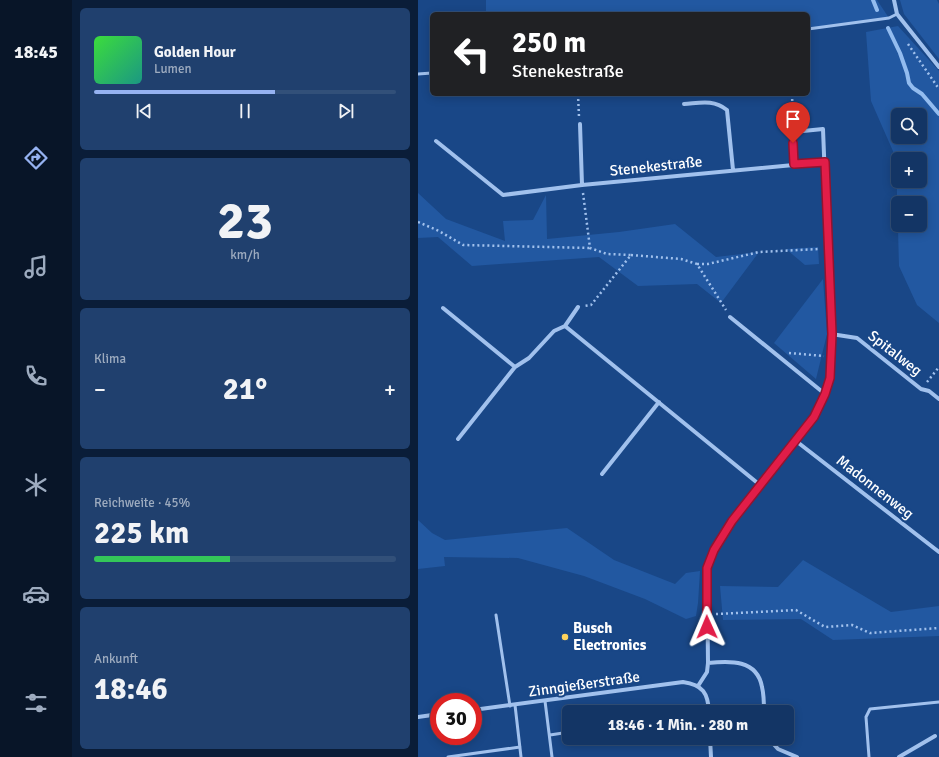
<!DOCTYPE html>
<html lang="de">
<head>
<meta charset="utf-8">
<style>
  :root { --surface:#133565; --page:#20406e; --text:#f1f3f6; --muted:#9dabbf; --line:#325079; --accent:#95b2f1 }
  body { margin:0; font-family:Signika,sans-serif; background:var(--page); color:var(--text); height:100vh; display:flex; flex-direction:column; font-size:15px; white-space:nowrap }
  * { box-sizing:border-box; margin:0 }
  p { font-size:13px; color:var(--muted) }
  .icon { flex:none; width:22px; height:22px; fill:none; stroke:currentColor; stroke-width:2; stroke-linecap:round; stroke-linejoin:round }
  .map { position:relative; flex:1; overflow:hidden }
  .details { display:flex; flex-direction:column; gap:8px; padding:8px; background:#0a1d38; width:346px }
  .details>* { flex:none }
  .banner { position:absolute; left:12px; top:12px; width:380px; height:84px; border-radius:6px; box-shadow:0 2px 10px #0003,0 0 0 1px var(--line); background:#202124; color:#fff; overflow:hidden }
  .buttons { position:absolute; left:473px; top:108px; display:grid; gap:8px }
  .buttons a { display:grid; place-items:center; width:36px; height:36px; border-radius:6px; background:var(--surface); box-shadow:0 2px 10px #0003,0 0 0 1px var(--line); font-size:20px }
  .speed { position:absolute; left:12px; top:693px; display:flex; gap:8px; font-size:20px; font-weight:700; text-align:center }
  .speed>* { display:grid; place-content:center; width:52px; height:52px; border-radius:50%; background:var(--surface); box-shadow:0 2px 10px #0003,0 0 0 1px var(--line); line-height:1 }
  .speed .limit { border:6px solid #d22; background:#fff; color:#111 }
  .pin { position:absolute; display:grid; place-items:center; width:34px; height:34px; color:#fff; margin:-41px -17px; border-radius:50% 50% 50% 0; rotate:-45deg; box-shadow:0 0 4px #0007 }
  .pin .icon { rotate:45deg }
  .me { position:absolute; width:44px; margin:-22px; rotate:359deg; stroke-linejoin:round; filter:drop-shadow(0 0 3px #0008) }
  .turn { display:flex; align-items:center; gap:14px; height:84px; padding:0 16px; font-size:18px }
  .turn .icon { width:52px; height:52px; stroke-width:2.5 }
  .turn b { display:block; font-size:28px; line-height:34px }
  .big { font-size:30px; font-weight:700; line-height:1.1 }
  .details .card { flex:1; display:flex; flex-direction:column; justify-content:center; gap:6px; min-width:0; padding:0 14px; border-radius:6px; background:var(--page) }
  .details .dial { align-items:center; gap:0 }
  .dial b { font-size:52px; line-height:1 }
  .song { display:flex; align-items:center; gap:12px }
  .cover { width:48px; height:48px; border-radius:6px; background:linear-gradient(135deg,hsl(120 70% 55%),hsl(170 70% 35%)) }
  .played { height:4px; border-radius:2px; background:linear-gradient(90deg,var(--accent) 60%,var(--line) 60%) }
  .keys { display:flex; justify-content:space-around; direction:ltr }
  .heat { display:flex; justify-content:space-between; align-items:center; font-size:22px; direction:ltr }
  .charge { height:6px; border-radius:3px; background:linear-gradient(90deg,#34c759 45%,var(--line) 0) }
  .trip { position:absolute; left:144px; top:705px; width:232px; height:40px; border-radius:6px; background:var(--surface); box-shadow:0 2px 10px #0003,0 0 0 1px var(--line); font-weight:700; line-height:40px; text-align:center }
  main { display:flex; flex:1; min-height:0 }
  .tabs { display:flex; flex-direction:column; width:72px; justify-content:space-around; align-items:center; background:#081528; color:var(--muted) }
  .tabs .icon { width:28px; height:28px }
  .tabs .active { color:var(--accent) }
  .tabs b { font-size:18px; color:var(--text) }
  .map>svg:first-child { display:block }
  .green { fill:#2258a1; fill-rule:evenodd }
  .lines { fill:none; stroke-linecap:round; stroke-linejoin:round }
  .stream { stroke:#93bcef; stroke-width:4 }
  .path { stroke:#a1c1ed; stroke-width:2.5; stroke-dasharray:2 3; stroke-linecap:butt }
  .lane { stroke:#a1c1ed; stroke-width:3 }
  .street { stroke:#a1c1ed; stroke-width:4 }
  .route-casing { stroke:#92132f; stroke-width:10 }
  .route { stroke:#e11d48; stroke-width:7 }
  .poi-dot { fill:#ffd35c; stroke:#194787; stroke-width:1.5 }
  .labels { text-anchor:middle; stroke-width:4; stroke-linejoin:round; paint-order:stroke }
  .street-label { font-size:15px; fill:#fff; stroke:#194787 }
  .poi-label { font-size:15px; font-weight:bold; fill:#fff; stroke:#194787; text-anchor:start }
</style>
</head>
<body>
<main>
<nav class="tabs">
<b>18:45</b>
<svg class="icon active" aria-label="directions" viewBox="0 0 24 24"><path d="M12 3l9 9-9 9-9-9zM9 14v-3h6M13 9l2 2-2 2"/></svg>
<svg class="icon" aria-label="music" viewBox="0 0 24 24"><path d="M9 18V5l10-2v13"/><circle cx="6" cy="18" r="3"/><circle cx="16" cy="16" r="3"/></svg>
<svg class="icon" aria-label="phone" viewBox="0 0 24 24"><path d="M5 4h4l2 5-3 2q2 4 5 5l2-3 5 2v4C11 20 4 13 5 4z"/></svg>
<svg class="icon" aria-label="climate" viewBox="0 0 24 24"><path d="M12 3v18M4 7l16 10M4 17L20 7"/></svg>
<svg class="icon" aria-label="car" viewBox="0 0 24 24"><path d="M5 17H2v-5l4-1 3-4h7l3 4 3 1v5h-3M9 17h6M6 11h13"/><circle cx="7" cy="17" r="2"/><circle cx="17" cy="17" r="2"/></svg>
<svg class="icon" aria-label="filters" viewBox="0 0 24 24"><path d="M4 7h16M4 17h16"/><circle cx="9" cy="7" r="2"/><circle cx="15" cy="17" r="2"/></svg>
</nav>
<section class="details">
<div class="card">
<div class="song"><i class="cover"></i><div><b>Golden Hour</b><p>Lumen</p></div></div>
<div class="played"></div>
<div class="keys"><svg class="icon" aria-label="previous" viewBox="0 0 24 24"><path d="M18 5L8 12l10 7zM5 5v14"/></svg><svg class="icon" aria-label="pause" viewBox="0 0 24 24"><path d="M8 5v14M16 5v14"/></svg><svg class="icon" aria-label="next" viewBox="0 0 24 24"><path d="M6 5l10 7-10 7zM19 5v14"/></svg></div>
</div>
<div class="card dial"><b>23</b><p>km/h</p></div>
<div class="card"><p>Klima</p>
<div class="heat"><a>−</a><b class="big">21°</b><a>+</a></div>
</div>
<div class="card"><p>Reichweite · 45%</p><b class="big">225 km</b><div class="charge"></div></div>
<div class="card"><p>Ankunft</p><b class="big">18:46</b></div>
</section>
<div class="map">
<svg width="521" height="757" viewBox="0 0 521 757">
  <rect width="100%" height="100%" fill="#194787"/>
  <path class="green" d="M68,0H459L471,18L390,29V14H68Z
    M482,0H519L521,4V59L486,14Z
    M480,26L521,71V323L499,305L481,266L478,158L453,101L448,32ZM480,115H502V137H480ZM480,159H502V181H480ZM480,203H502V225H480Z
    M0,193L28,219L87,241L85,221L115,220L128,195L129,239L201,232L257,224L298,257L341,252L303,303L279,284L220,286L181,257L54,266L20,237L0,238Z
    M400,247L401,264L387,265L368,249Z
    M405,279L409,334L398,379L356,343Z
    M0,520L14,533L27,540L149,528L196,560L257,584L268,573L282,571L280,603L278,616L268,619L227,599L166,576L100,558L26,557L27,566L0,569Z
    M385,560L473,612L521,606V636L415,640L383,619L305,620L302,586L360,587Z"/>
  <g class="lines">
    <path class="stream" d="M455,0L459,10
      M470,28L482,53L489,73L491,83L495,88L504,94L521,114"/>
    <path class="path" d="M490,44L521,89
      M160,94L161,117
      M374,94L375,124
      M165,193L172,248L189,254L213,255L173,305L166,306
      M0,222L21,231L45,245L172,248
      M213,255L263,259L279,264L308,310
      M279,264H290L341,252L401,249
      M371,353L406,356
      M509,382L521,367
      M298,614L378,610L407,627L434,625L452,633L521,628"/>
    <path class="lane" d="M390,29L471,18L479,14
      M0,74L14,73
      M78,615L92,706
      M127,701L134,757
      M97,705L103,757
      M132,735L145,733L151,734
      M30,757L102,747
      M451,757L448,717L452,709L521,702"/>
    <path class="street" d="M476,0L479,14L521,67
      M266,104C282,103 295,99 309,110L315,170
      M162,124L164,185
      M18,141L85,195L164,185L407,162
      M160,307L147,326L342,485
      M25,308L97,367
      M312,317L407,394
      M413,334L439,338L503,389L511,391L521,399
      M40,439L97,367L111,358L136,331L147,326
      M378,441L521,552
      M184,474L241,402
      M290,663C312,661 339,659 344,687C346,695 346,704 346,712
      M280,686L289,672L290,663L289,568L296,550L314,521L396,417L407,394L412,378L413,334L405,129L375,132L376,164
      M55,710L265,682C285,685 290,693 291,712
      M0,717L21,714
      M292,738L293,757
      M350,738L360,749L379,757
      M481,757L517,736"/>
  </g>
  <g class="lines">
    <defs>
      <path id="route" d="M289,627V568L296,550L314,521L396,417L407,394L412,378L414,334L407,162L376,164L375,143"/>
    </defs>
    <use href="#route" class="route-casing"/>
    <use href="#route" class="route"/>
  </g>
  <circle class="poi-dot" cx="147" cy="637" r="4"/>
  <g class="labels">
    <g class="street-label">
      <text transform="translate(238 166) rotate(-6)" y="5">Stenekestraße</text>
      <text transform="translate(477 353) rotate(38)" y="5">Spitalweg</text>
      <text transform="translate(457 487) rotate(38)" y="5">Madonnenweg</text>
      <text transform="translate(166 684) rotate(-8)" y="5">Zinngießerstraße</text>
    </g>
    <g class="poi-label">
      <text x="155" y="633">Busch<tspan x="155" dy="17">Electronics</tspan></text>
    </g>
  </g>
</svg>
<div class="buttons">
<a><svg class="icon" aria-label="search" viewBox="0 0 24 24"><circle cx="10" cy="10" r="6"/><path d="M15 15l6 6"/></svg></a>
<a>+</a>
<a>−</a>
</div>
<div class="speed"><div class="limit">30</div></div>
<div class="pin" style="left:375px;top:143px;background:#d93025"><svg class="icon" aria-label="arrive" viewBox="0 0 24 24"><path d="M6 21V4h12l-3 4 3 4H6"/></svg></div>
<svg class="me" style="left:289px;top:627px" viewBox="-20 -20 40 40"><path d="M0-17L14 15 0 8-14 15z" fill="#e11d48" stroke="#fff" stroke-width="4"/></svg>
<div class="trip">18:46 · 1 Min. · 280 m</div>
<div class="banner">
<div class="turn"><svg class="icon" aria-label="left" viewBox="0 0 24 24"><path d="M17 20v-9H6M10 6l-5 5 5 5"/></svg><div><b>250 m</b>Stenekestraße</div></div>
</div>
</div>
</main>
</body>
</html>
